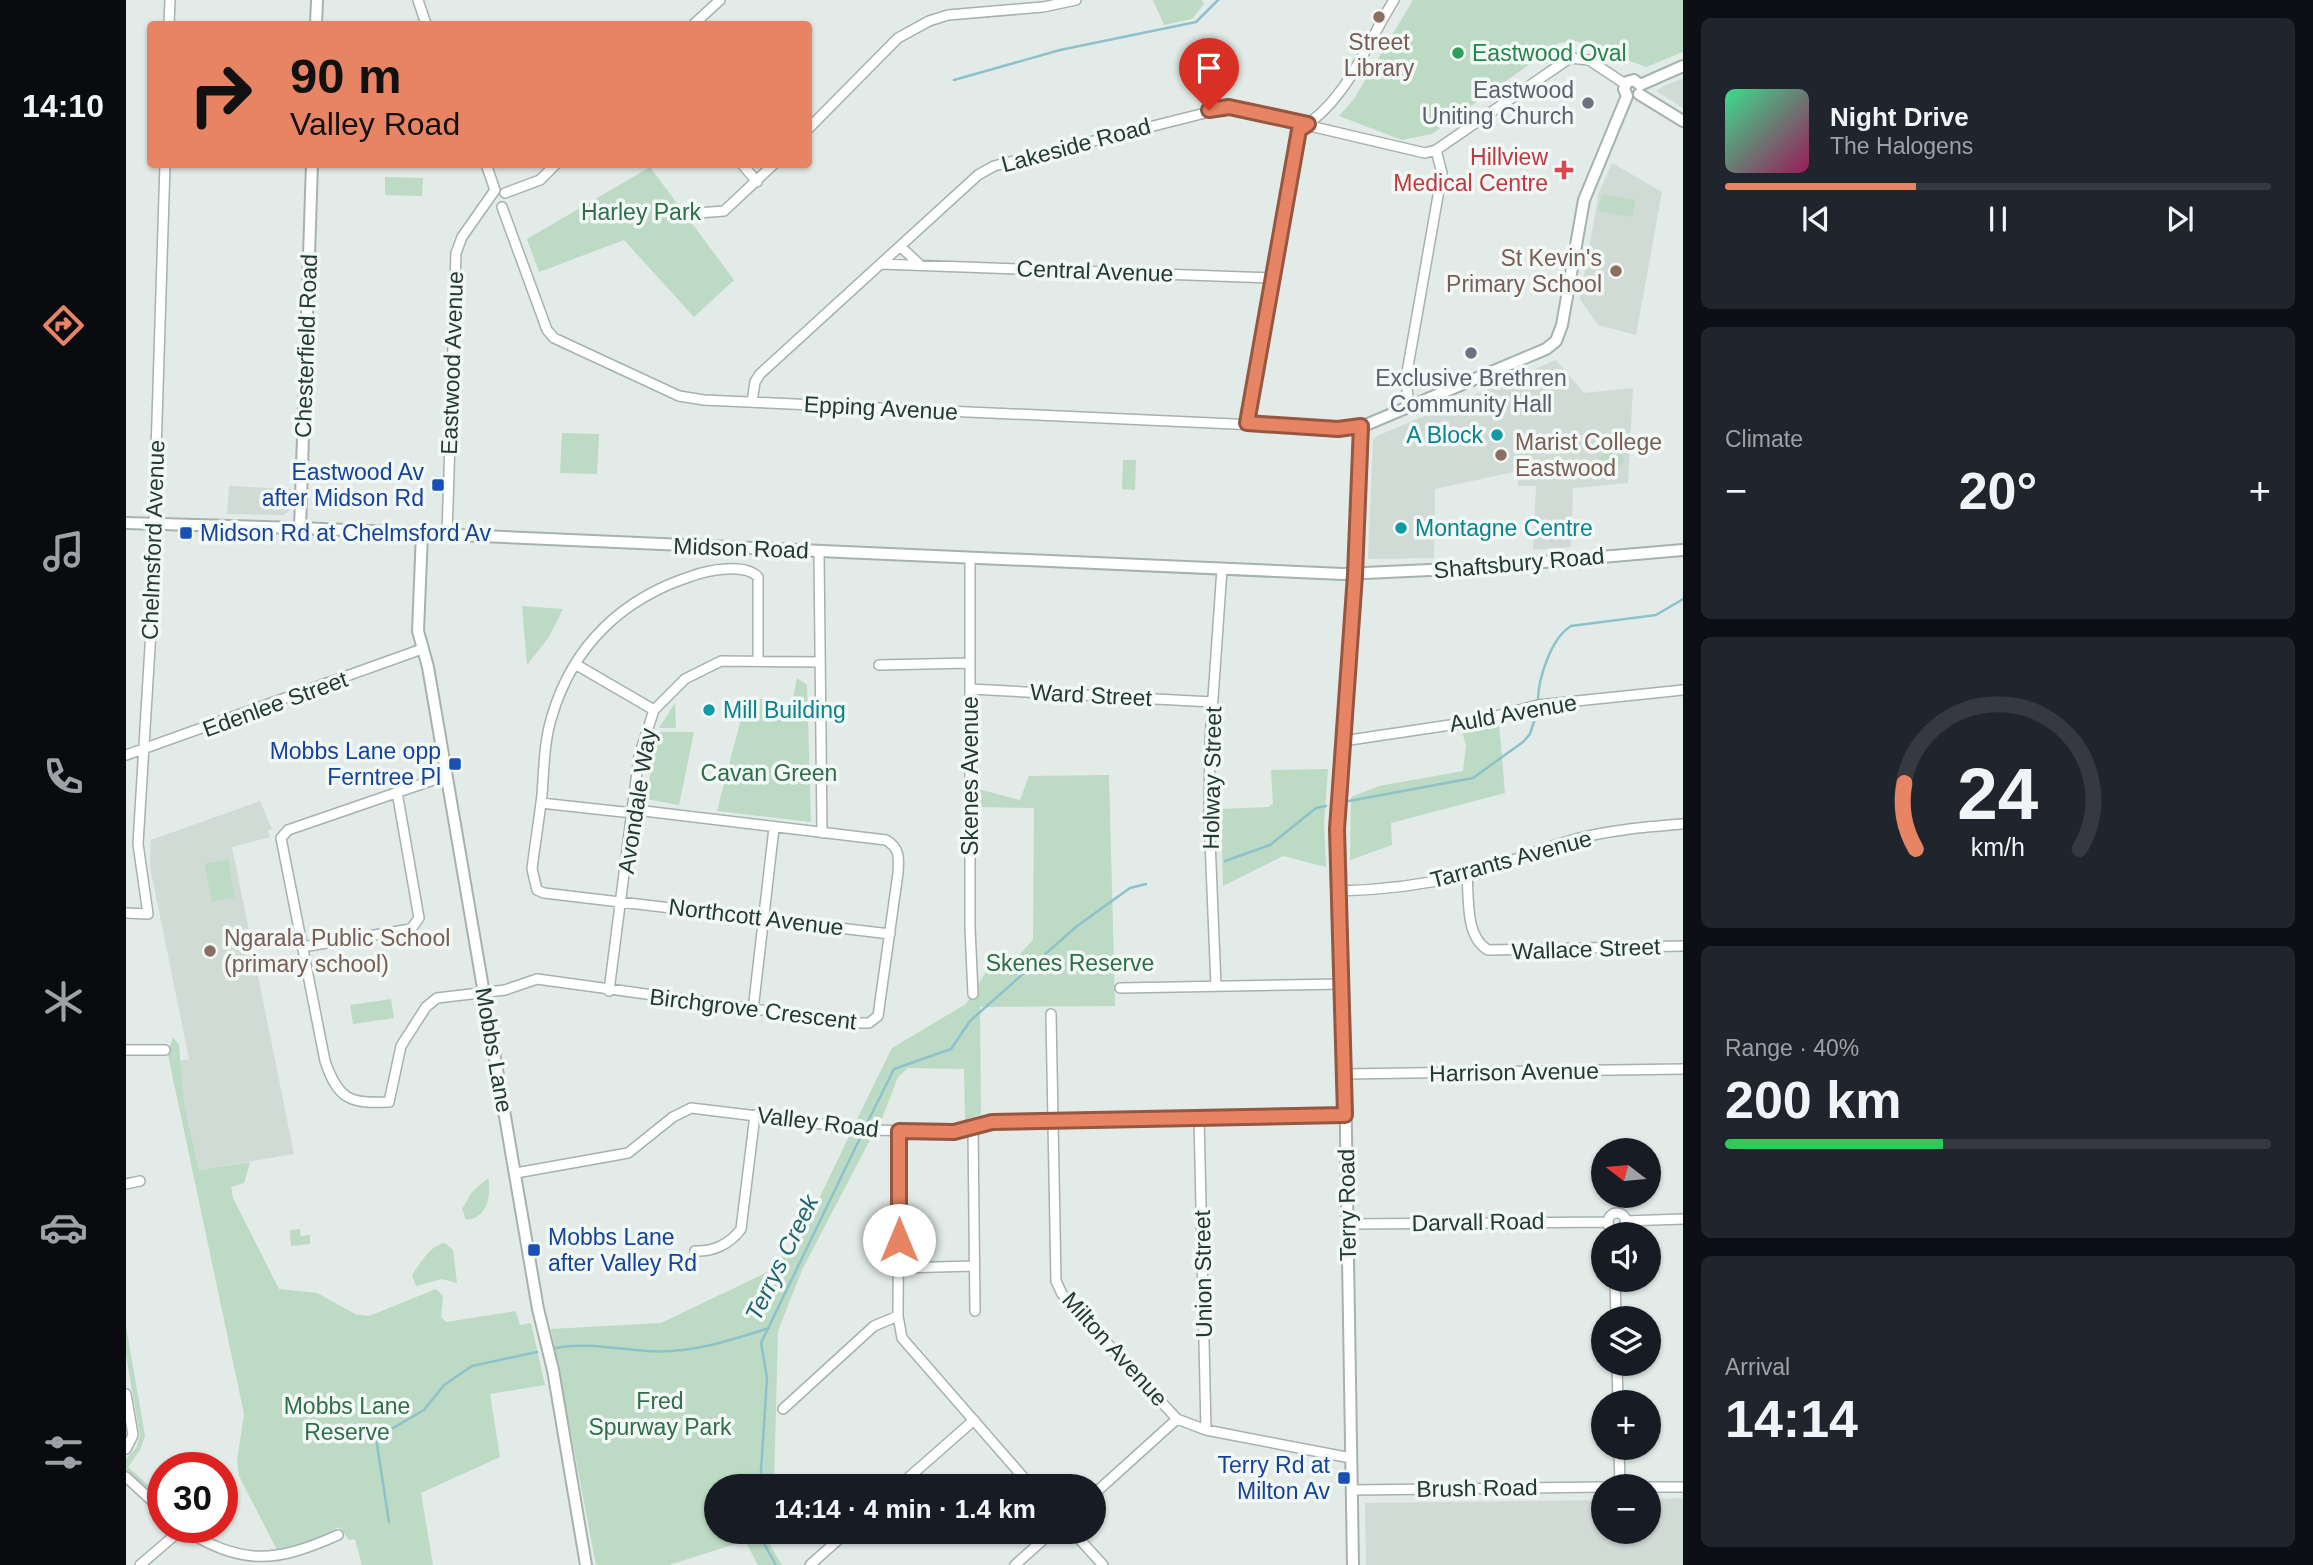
<!DOCTYPE html>
<html lang="en">
<head>
<meta charset="utf-8">
<style>
  :root { --surface:#171b24; --page:#20242c; --text:#f1f3f6; --muted:#9ea1a6; --line:#363941; --accent:#e78463 }
  body { margin:0; font-family:Helvetica,sans-serif; background:var(--page); color:var(--text); height:100vh; display:flex; flex-direction:column; font-size:26px; white-space:nowrap }
  * { box-sizing:border-box; margin:0 }
  p { font-size:23px; color:var(--muted) }
  .icon { flex:none; width:38px; height:38px; fill:none; stroke:currentColor; stroke-width:2; stroke-linecap:round; stroke-linejoin:round }
  .map { position:relative; flex:1; overflow:hidden }
  .details { display:flex; flex-direction:column; gap:18px; padding:18px; background:#0d0f14; width:630px }
  .details>* { flex:none }
  .top-card { position:absolute; left:21px; top:21px; width:665px; height:147px; border-radius:7px; box-shadow:0 2px 5px #0004; background:#e78463; color:#111; overflow:hidden }
  .needle { width:46px; rotate:286deg }
  .buttons { position:absolute; left:1465px; top:1138px; display:grid; gap:14px }
  .buttons a { display:grid; place-items:center; width:70px; height:70px; border-radius:50%; background:var(--surface); box-shadow:0 2px 5px #0004; font-size:35px }
  .speed { position:absolute; left:21px; top:1452px; display:flex; gap:14px; font-size:35px; font-weight:700; text-align:center }
  .speed>* { display:grid; place-content:center; width:91px; height:91px; border-radius:50%; background:var(--surface); box-shadow:0 2px 5px #0004; line-height:1 }
  .speed .limit { border:10px solid #d22; background:#fff; color:#111 }
  .pin { position:absolute; display:grid; place-items:center; width:60px; height:60px; color:#fff; margin:-72px -30px; border-radius:50% 50% 50% 0; rotate:-45deg; box-shadow:0 0 7px #0007 }
  .pin .icon { rotate:45deg }
  .me { position:absolute; width:77px; margin:-38px; rotate:0deg; stroke-linejoin:round; filter:drop-shadow(0 0 5px #0008) }
  .turn { display:flex; align-items:center; gap:24px; height:147px; padding:0 28px; font-size:32px }
  .turn .icon { width:91px; height:91px; stroke-width:2.5 }
  .turn b { display:block; font-size:49px; line-height:60px }
  .big { font-size:52px; font-weight:700; line-height:1.1 }
  .details .card { flex:1; display:flex; flex-direction:column; justify-content:center; gap:10px; min-width:0; padding:0 24px; border-radius:10px; background:var(--page) }
  .details .dial { align-items:center; gap:0 }
  .dial svg { height:182px; overflow:visible; fill:none; stroke:var(--line); stroke-width:7; stroke-linecap:round; text-anchor:middle }
  .dial text { fill:var(--text); stroke:none }
  .song { display:flex; align-items:center; gap:21px }
  .cover { width:84px; height:84px; border-radius:10px; background:linear-gradient(135deg,hsl(150 70% 55%),hsl(330 70% 35%)) }
  .played { height:7px; border-radius:4px; background:linear-gradient(90deg,var(--accent) 35%,var(--line) 35%) }
  .keys { display:flex; justify-content:space-around; direction:ltr }
  .heat { display:flex; justify-content:space-between; align-items:center; font-size:38px; direction:ltr }
  .charge { height:10px; border-radius:5px; background:linear-gradient(90deg,#34c759 40%,var(--line) 0) }
  .trip { position:absolute; left:578px; top:1474px; width:402px; height:70px; border-radius:35px; background:var(--surface); box-shadow:0 2px 5px #0004; font-weight:700; line-height:70px; text-align:center }
  main { display:flex; flex:1; min-height:0 }
  .tab-bar { display:flex; flex-direction:column; width:126px; justify-content:space-around; align-items:center; background:#090b0e; color:var(--muted) }
  .tab-bar .icon { width:49px; height:49px }
  .tab-bar .active { color:var(--accent) }
  .tab-bar b { font-size:32px; color:var(--text) }
  .map>svg:first-child { display:block }
  .built { fill:#d0dbd6 }
  .green { fill:#bcdac4 }
  .lines { fill:none; stroke-linecap:round; stroke-linejoin:round }
  .stream { stroke:#8dc2cc; stroke-width:2.5 }
  .minor-casing { stroke:#a5b2ae; stroke-width:12 }
  .tertiary-casing { stroke:#a5b2ae; stroke-width:14 }
  .minor { stroke:#fff; stroke-width:9 }
  .tertiary { stroke:#fff; stroke-width:10 }
  .route-casing { stroke:#965640; stroke-width:18 }
  .route { stroke:#e78463; stroke-width:12 }
  .education-dot { fill:#8d6e63; stroke:#f2f8f5; stroke-width:2.5 }
  .leisure-dot { fill:#2e9e5b; stroke:#f2f8f5; stroke-width:2.5 }
  .worship-dot { fill:#6b7280; stroke:#f2f8f5; stroke-width:2.5 }
  .health-dot { fill:#e0444e; stroke:#f2f8f5; stroke-width:2.5 }
  .culture-dot { fill:#0f9aa8; stroke:#f2f8f5; stroke-width:2.5 }
  .transit-dot { fill:#1a4fb4; stroke:#f2f8f5; stroke-width:2.5 }
  .labels { text-anchor:middle; stroke-width:7; stroke-linejoin:round; paint-order:stroke }
  .education-label { font-size:23px; fill:#785e54; stroke:#f2f8f5; text-anchor:start }
  .leisure-label { font-size:23px; fill:#27864d; stroke:#f2f8f5; text-anchor:start }
  .worship-label { font-size:23px; fill:#5b616d; stroke:#f2f8f5; text-anchor:end }
  .street-label { font-size:23px; fill:#233a34; stroke:#f2f8f5 }
  .health-label { font-size:23px; fill:#be3a42; stroke:#f2f8f5; text-anchor:end }
  .park-label { font-size:23px; fill:#306e48; stroke:#f2f8f5 }
  .culture-label { font-size:23px; fill:#0d838f; stroke:#f2f8f5; text-anchor:start }
  .transit-label { font-size:23px; fill:#164399; stroke:#f2f8f5; text-anchor:end }
  .water-label { font-size:24px; font-style:italic; fill:#226472; stroke:#f2f8f5 }
</style>
</head>
<body>
<main>
<nav class="tab-bar">
<b>14:10</b>
<svg class="icon active" aria-label="directions" viewBox="0 0 24 24"><path d="M12 3l9 9-9 9-9-9zM9 14v-3h6M13 9l2 2-2 2"/></svg>
<svg class="icon" aria-label="music" viewBox="0 0 24 24"><path d="M9 18V5l10-2v13"/><circle cx="6" cy="18" r="3"/><circle cx="16" cy="16" r="3"/></svg>
<svg class="icon" aria-label="phone" viewBox="0 0 24 24"><path d="M5 4h4l2 5-3 2q2 4 5 5l2-3 5 2v4C11 20 4 13 5 4z"/></svg>
<svg class="icon" aria-label="climate" viewBox="0 0 24 24"><path d="M12 3v18M4 7l16 10M4 17L20 7"/></svg>
<svg class="icon" aria-label="car" viewBox="0 0 24 24"><path d="M5 17H2v-5l4-1 3-4h7l3 4 3 1v5h-3M9 17h6M6 11h13"/><circle cx="7" cy="17" r="2"/><circle cx="17" cy="17" r="2"/></svg>
<svg class="icon" aria-label="filters" viewBox="0 0 24 24"><path d="M4 7h16M4 17h16"/><circle cx="9" cy="7" r="2"/><circle cx="15" cy="17" r="2"/></svg>
</nav>
<div class="map">
<svg width="1557" height="1565" viewBox="0 0 1557 1565">
  <rect width="100%" height="100%" fill="#e2ebe7"/>
  <path class="built" d="M1557,78V108L1530,91L1538,86Z
    M1486,163L1536,192L1510,335L1472,325L1454,299L1473,192Z
    M1430,360L1458,393L1507,388L1502,483L1447,488L1445,547L1407,550L1410,486H1392V471L1309,489L1308,558L1242,559L1247,440L1251,436Z
    M103,486L164,489L163,511L157,515L101,514Z
    M134,801L146,829L142,831L144,837L106,847L168,1154L73,1170L49,1062L63,1059L24,867L25,840Z
    M1557,1498V1565H1240L1239,1503L1477,1500V1531H1522L1523,1499Z"/>
  <path class="green" d="M1027,0H1076L1078,4L1066,19L1038,25Z
    M1287,0H1557V52L1520,67L1450,41L1433,43L1306,134L1276,140L1213,116L1228,99Z
    M524,167L608,280L568,317L498,240L413,272L401,239Z
    M259,177L297,178L296,196L259,195Z
    M1476,194L1509,200L1506,217L1472,211Z
    M436,433L473,434L471,474L434,473Z
    M1489,444L1499,461L1478,479L1474,478L1464,465Z
    M997,460H1010L1009,490L996,489Z
    M396,606L437,609L423,637L401,665Z
    M671,678L681,685L685,822L591,811L621,696L666,705Z
    M549,703L550,728H533Z
    M1373,722L1379,793L1265,823L1266,845L1224,860L1225,797L1253,786L1337,771L1340,745L1336,732Z
    M532,732H568L553,805L520,799Z
    M1202,769L1198,824L1200,867L1157,856L1097,886L1095,809L1143,807L1147,803L1145,770Z
    M983,775L989,1006L854,1007L855,1114L839,1120L838,1069L782,1068L772,1077L754,1124L730,1121L766,1048L840,1004L860,972H877L907,940L908,808L851,807L852,789L894,800L903,776Z
    M102,859L109,897L86,902L79,864Z
    M265,999L268,1018L227,1024L224,1005Z
    M47,1037L53,1045L58,1103L73,1170L124,1162L118,1183L105,1187L107,1198L153,1289L191,1293L229,1314L243,1316L310,1289L317,1296L315,1317L320,1322L390,1311L394,1325L405,1323L419,1385L364,1394L374,1457L295,1493L307,1565H236L229,1539L223,1540L213,1527C158,1559 115,1565 64,1528H71C92,1548 121,1561 151,1550L113,1476L111,1461L118,1414L42,1055Z
    M725,1132L747,1134L676,1270L652,1331L648,1486H590V1531H641L638,1535L656,1565H632L619,1541L543,1565H470L425,1329L535,1323L646,1270L678,1230Z
    M362,1178C366,1195 361,1219 340,1220L336,1209L346,1192Z
    M174,1229L175,1236L184,1235V1244L165,1246L164,1230Z
    M319,1243L327,1250L331,1283L316,1279L290,1286L286,1275C294,1264 304,1245 319,1243Z
    M0,1326L19,1436L14,1450L2,1467L37,1498V1505L0,1473V1459L10,1448L14,1436L0,1355Z"/>
  <g class="lines">
    <path class="stream" d="M828,80L934,50L1070,22L1092,0
      M1412,701C1412,679 1425,638 1445,626L1530,615L1557,599
      M1223,801L1347,778L1397,742L1404,734L1412,709
      M1099,861L1144,845L1190,808L1200,806
      M741,1123L768,1069L825,1049L844,1021L951,926L1004,888L1020,884
      M429,1348C460,1342 490,1349 521,1351C563,1354 603,1341 643,1328
      M634,1486L641,1378L635,1343L735,1136
      M263,1522L250,1438L298,1410L318,1385L346,1366L411,1352
      M631,1531L650,1565"/>
    <defs>
      <path id="minor" d="M292,0L300,24
        M43,24L44,0
        M568,24L594,0
        M682,129L772,38L803,21L822,15L917,7L950,0
        M360,164L369,190
        M616,164L631,182
        M379,193L414,180L430,164
        M376,207L421,330L428,338L553,396L578,400L1197,428L1235,427
        M559,214L598,211L648,164
        M774,246L793,264
        M755,264L1146,278
        M626,402L629,382L634,374L852,175L868,166L1103,107L1299,153L1310,150L1444,58L1463,60L1499,84
        M1283,407L1280,378L1316,173L1310,150
        M1121,423L1173,130C1221,101 1239,46 1268,0
        M321,535L330,253L336,237L369,190
        M693,552L696,833
        M844,558V928L847,994
        M632,659V577C619,563 582,570 566,576C497,598 447,645 426,716C418,741 418,769 416,795C413,820 409,844 406,869L411,890L418,893L764,934
        M449,664L528,710
        M753,665L844,663
        M844,689L1086,702
        M1217,741L1351,721L1412,705L1557,690
        M0,755L296,649
        M319,776L162,830L155,838L199,1061C212,1099 223,1104 263,1102L275,1046L300,1007L311,998L379,990L411,979L731,1023H743L752,1016L772,873C773,858 774,848 760,840L510,810L497,812L415,803
        M1341,874C1343,898 1339,937 1362,950L1557,946
        M1213,891C1256,890 1297,885 1339,875C1376,866 1410,850 1446,840C1482,830 1520,827 1557,824
        M0,913L22,914L12,844L31,532L28,516L39,164
        M176,947L285,929L293,918L271,792
        M1090,986L1083,816L1084,741L1096,569
        M994,988L1215,984
        M483,991L513,756L528,710L559,679L595,661L694,662
        M627,1010L648,828
        M925,1014L930,1281L936,1294L1051,1419L1080,1430L1225,1458
        M0,1050H39
        M1219,1074L1557,1069
        M1073,1117L1080,1430
        M847,1127L849,1311
        M773,1131L772,1316L776,1338L905,1486
        M390,1173L502,1153L547,1117L565,1108L746,1130L828,1132L866,1122L1219,1115
        M0,1184L14,1181
        M1482 1222a9 9 0 1 1 18 0a9 9 0 1 1-18 0Z
        M1499,1221L1557,1219
        M1222,1224L1482,1222
        M569,1251C587,1252 604,1244 615,1229L629,1115
        M773,1268L848,1266
        M1489,1279L1490,1318
        M1491,1363L1492,1402
        M0,1394L7,1435L0,1449
        M657,1409L748,1326L772,1316
        M1493,1447L1494,1486
        M0,1477L37,1511
        M773,1486L848,1420
        M1522,1487H1557
        M1226,1490L1477,1487
        M968,1494L1051,1419
        M55,1528C116,1565 147,1564 212,1535
        M946,1531L977,1565
        M14,1565L56,1529
        M684,1565L722,1531
        M889,1565L927,1531"/>
      <path id="tertiary" d="M190,24L191,0
        M1514,85L1557,66
        M1513,94L1557,121
        M1501,96L1498,89L1501,82L1508,80L1514,85
        M0,523L174,528L1217,574L1347,568L1557,550
        M174,528L186,164
        M296,533L292,631L302,667L412,1309L427,1370L460,1565
        M1227,1565L1219,1074L1211,829L1229,575L1235,427L1420,349L1430,341L1436,325L1458,200L1501,96"/>
    </defs>
    <use href="#minor" class="minor-casing"/>
    <use href="#tertiary" class="tertiary-casing"/>
    <use href="#minor" class="minor"/>
    <use href="#tertiary" class="tertiary"/>
  </g>
  <g class="lines">
    <defs>
      <path id="route" d="M773,1240V1131L828,1132L866,1122L1219,1115L1211,829L1229,575L1235,426L1212,429L1121,423L1173,130L1182,124L1103,107L1083,110"/>
    </defs>
    <use href="#route" class="route-casing"/>
    <use href="#route" class="route"/>
  </g>
  <g class="education-dot">
    <circle cx="1253" cy="17" r="7"/>
    <circle cx="1490" cy="271" r="7"/>
    <circle cx="1375" cy="455" r="7"/>
    <circle cx="84" cy="951" r="7"/>
  </g>
  <circle class="leisure-dot" cx="1332" cy="53" r="7"/>
  <g class="worship-dot">
    <circle cx="1462" cy="103" r="7"/>
    <circle cx="1345" cy="353" r="7"/>
  </g>
  <path class="health-dot" d="M1434.5 159.5h7v7h7v7h-7v7h-7v-7h-7v-7h7z"/>
  <g class="culture-dot">
    <circle cx="1371" cy="435" r="7"/>
    <circle cx="1275" cy="528" r="7"/>
    <circle cx="583" cy="710" r="7"/>
  </g>
  <g class="transit-dot">
    <rect x="305" y="478" width="14" height="14" rx="3.5"/>
    <rect x="53" y="526" width="14" height="14" rx="3.5"/>
    <rect x="322" y="757" width="14" height="14" rx="3.5"/>
    <rect x="401" y="1243" width="14" height="14" rx="3.5"/>
    <rect x="1211" y="1471" width="14" height="14" rx="3.5"/>
  </g>
  <g class="labels">
    <g class="education-label">
      <text x="1253" y="50" text-anchor="middle">Street<tspan x="1253" dy="26">Library</tspan></text>
      <text x="1476" y="266" text-anchor="end">St Kevin's<tspan x="1476" dy="26">Primary School</tspan></text>
      <text x="1389" y="450">Marist College<tspan x="1389" dy="26">Eastwood</tspan></text>
      <text x="98" y="946">Ngarala Public School<tspan x="98" dy="26">(primary school)</tspan></text>
    </g>
    <g class="leisure-label">
      <text x="1346" y="61">Eastwood Oval</text>
    </g>
    <g class="worship-label">
      <text x="1448" y="98">Eastwood<tspan x="1448" dy="26">Uniting Church</tspan></text>
      <text x="1345" y="386" text-anchor="middle">Exclusive Brethren<tspan x="1345" dy="26">Community Hall</tspan></text>
    </g>
    <g class="street-label">
      <text transform="translate(950 145) rotate(-15)" y="8">Lakeside Road</text>
      <text transform="translate(969 271) rotate(2)" y="8">Central Avenue</text>
      <text transform="translate(180 346) rotate(-88)" y="8">Chesterfield Road</text>
      <text transform="translate(326 363) rotate(-88)" y="8">Eastwood Avenue</text>
      <text transform="translate(755 408) rotate(3)" y="8">Epping Avenue</text>
      <text transform="translate(27 540) rotate(-88)" y="8">Chelmsford Avenue</text>
      <text transform="translate(615 548) rotate(2)" y="8">Midson Road</text>
      <text transform="translate(1393 563) rotate(-5)" y="8">Shaftsbury Road</text>
      <text transform="translate(965 695) rotate(3)" y="8">Ward Street</text>
      <text transform="translate(149 704) rotate(-20)" y="8">Edenlee Street</text>
      <text transform="translate(1387 713) rotate(-10)" y="8">Auld Avenue</text>
      <text transform="translate(844 776) rotate(-90)" y="8">Skenes Avenue</text>
      <text transform="translate(1086 778) rotate(-89)" y="8">Holway Street</text>
      <text transform="translate(511 801) rotate(-81)" y="8">Avondale Way</text>
      <text transform="translate(1385 859) rotate(-15)" y="8">Tarrants Avenue</text>
      <text transform="translate(630 917) rotate(7)" y="8">Northcott Avenue</text>
      <text transform="translate(1460 949) rotate(-2)" y="8">Wallace Street</text>
      <text transform="translate(627 1009) rotate(7)" y="8">Birchgrove Crescent</text>
      <text transform="translate(368 1050) rotate(80)" y="8">Mobbs Lane</text>
      <text transform="translate(1388 1072) rotate(-1)" y="8">Harrison Avenue</text>
      <text transform="translate(692 1122) rotate(7)" y="8">Valley Road</text>
      <text transform="translate(1221 1205) rotate(-91)" y="8">Terry Road</text>
      <text transform="translate(1352 1222) rotate(-1)" y="8">Darvall Road</text>
      <text transform="translate(1077 1274) rotate(-91)" y="8">Union Street</text>
      <text transform="translate(989 1349) rotate(48)" y="8">Milton Avenue</text>
      <text transform="translate(1351 1488) rotate(-1)" y="8">Brush Road</text>
    </g>
    <g class="health-label">
      <text x="1422" y="165">Hillview<tspan x="1422" dy="26">Medical Centre</tspan></text>
    </g>
    <g class="park-label">
      <text x="515" y="220">Harley Park</text>
      <text x="643" y="781">Cavan Green</text>
      <text x="944" y="971">Skenes Reserve</text>
      <text x="534" y="1409">Fred<tspan x="534" dy="26">Spurway Park</tspan></text>
      <text x="221" y="1414">Mobbs Lane<tspan x="221" dy="26">Reserve</tspan></text>
    </g>
    <g class="culture-label">
      <text x="1357" y="443" text-anchor="end">A Block</text>
      <text x="1289" y="536">Montagne Centre</text>
      <text x="597" y="718">Mill Building</text>
    </g>
    <g class="transit-label">
      <text x="298" y="480">Eastwood Av<tspan x="298" dy="26">after Midson Rd</tspan></text>
      <text x="74" y="541" text-anchor="start">Midson Rd at Chelmsford Av</text>
      <text x="315" y="759">Mobbs Lane opp<tspan x="315" dy="26">Ferntree Pl</tspan></text>
      <text x="422" y="1245" text-anchor="start">Mobbs Lane<tspan x="422" dy="26">after Valley Rd</tspan></text>
      <text x="1204" y="1473">Terry Rd at<tspan x="1204" dy="26">Milton Av</tspan></text>
    </g>
    <g class="water-label">
      <text transform="translate(656 1258) rotate(-64)" y="8">Terrys Creek</text>
    </g>
  </g>
</svg>
<div class="buttons">
<a><svg class="needle" viewBox="-14 -14 28 28"><path d="M0-13l5 13h-10z" fill="#e53935"/><path d="M0 13l5-13h-10z" fill="#9ea1a6"/></svg></a>
<a><svg class="icon" aria-label="sound" viewBox="0 0 24 24"><path d="M4 9h4l5-4v14l-5-4H4zM17 9q2 3 0 6"/></svg></a>
<a><svg class="icon" aria-label="layers" viewBox="0 0 24 24"><path d="M12 4l9 5-9 5-9-5zM3 14l9 5 9-5"/></svg></a>
<a>+</a>
<a>−</a>
</div>
<div class="speed"><div class="limit">30</div></div>
<div class="pin" style="left:1083px;top:110px;background:#d93025"><svg class="icon" aria-label="arrive" viewBox="0 0 24 24"><path d="M6 21V4h12l-3 4 3 4H6"/></svg></div>
<svg class="me" style="left:773px;top:1240px" viewBox="-20 -20 40 40"><circle r="19" fill="#fff"/><path d="M0-13L10 11 0 6-10 11z" fill="#e78463"/></svg>
<div class="trip">14:14 · 4 min · 1.4 km</div>
<div class="top-card">
<div class="turn"><svg class="icon" aria-label="right" viewBox="0 0 24 24"><path d="M7 20v-9h11M14 6l5 5-5 5"/></svg><div><b>90 m</b>Valley Road</div></div>
</div>
</div>
<section class="details">
<div class="card">
<div class="song"><i class="cover"></i><div><b>Night Drive</b><p>The Halogens</p></div></div>
<div class="played"></div>
<div class="keys"><svg class="icon" aria-label="previous" viewBox="0 0 24 24"><path d="M18 5L8 12l10 7zM5 5v14"/></svg><svg class="icon" aria-label="pause" viewBox="0 0 24 24"><path d="M8 5v14M16 5v14"/></svg><svg class="icon" aria-label="next" viewBox="0 0 24 24"><path d="M6 5l10 7-10 7zM19 5v14"/></svg></div>
</div>
<div class="card"><p>Climate</p>
<div class="heat"><a>−</a><b class="big">20°</b><a>+</a></div>
</div>
<div class="card dial"><svg viewBox="0 0 100 80">
<path d="M14 69A42 42 0 1 1 86 69"/>
<path d="M14 69A42 42 0 0 1 9 40" stroke="#e78463"/>
<text x="50" y="56" font-size="32" font-weight="700">24</text>
<text x="50" y="72" font-size="11">km/h</text>
</svg></div>
<div class="card"><p>Range · 40%</p><b class="big">200 km</b><div class="charge"></div></div>
<div class="card"><p>Arrival</p><b class="big">14:14</b></div>
</section>
</main>
</body>
</html>
